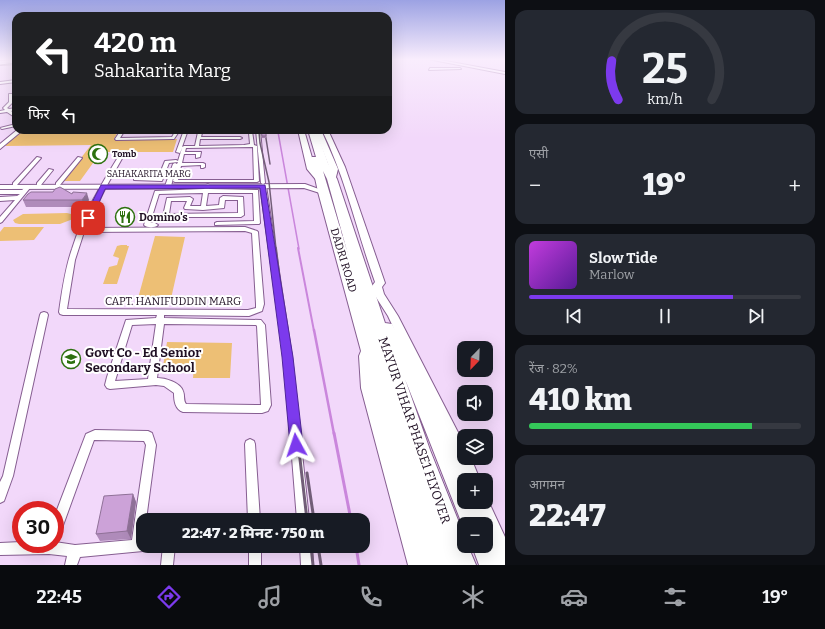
<!DOCTYPE html>
<html lang="hi">
<head>
<meta charset="utf-8">
<style>
  :root { --surface:#171b24; --page:#242831; --text:#f1f3f6; --muted:#9ea1a6; --line:#363941; --accent:#7c3aed }
  body { margin:0; font-family:Bitter,"Noto Sans Devanagari",serif; background:var(--page); color:var(--text); height:100vh; display:flex; flex-direction:column; font-size:15px; white-space:nowrap }
  * { box-sizing:border-box; margin:0 }
  p { font-size:13px; color:var(--muted) }
  .icon { flex:none; width:22px; height:22px; fill:none; stroke:currentColor; stroke-width:2; stroke-linecap:round; stroke-linejoin:round }
  .map { position:relative; flex:1; overflow:hidden }
  .details { display:flex; flex-direction:column; gap:10px; padding:10px; background:#0d0f14; width:320px }
  .details>* { flex:none }
  .top-card { position:absolute; left:12px; top:12px; width:380px; height:122px; border-radius:12px; box-shadow:0 4px 16px #0002; background:#202124; color:#fff; overflow:hidden }
  .needle { width:26px; rotate:203deg }
  .controls { position:absolute; left:457px; top:341px; display:grid; gap:8px }
  .controls a { display:grid; place-items:center; width:36px; height:36px; border-radius:8px; background:var(--surface); box-shadow:0 4px 16px #0002; font-size:20px }
  .speed { position:absolute; left:12px; top:501px; display:flex; gap:8px; font-size:20px; font-weight:700; text-align:center }
  .speed>* { display:grid; place-content:center; width:52px; height:52px; border-radius:50%; background:var(--surface); box-shadow:0 4px 16px #0002; line-height:1 }
  .speed .limit { border:6px solid #d22; background:#fff; color:#111 }
  .pin { position:absolute; display:grid; place-items:center; width:34px; height:34px; color:#fff; margin:-17px; border-radius:8px; box-shadow:0 2px 6px #0006 }
  .me { position:absolute; width:44px; margin:-22px; rotate:355deg; stroke-linejoin:round; filter:drop-shadow(0 0 3px #0008) }
  .turn { display:flex; align-items:center; gap:14px; height:84px; padding:0 16px; font-size:18px }
  .turn .icon { width:52px; height:52px; stroke-width:2.5 }
  .turn b { display:block; font-size:28px; line-height:34px }
  .then { display:flex; align-items:center; height:38px; padding:0 16px; background:#0003; gap:8px; font-size:15px }
  .big { font-size:30px; font-weight:800; line-height:1.1 }
  .details .widget { flex:1; display:flex; flex-direction:column; justify-content:center; gap:6px; min-width:0; padding:0 14px; border-radius:12px; background:var(--page) }
  .details .dial { align-items:center; gap:0 }
  .dial svg { height:104px; overflow:visible; fill:none; stroke:var(--line); stroke-width:7; stroke-linecap:round; text-anchor:middle }
  .dial text { fill:var(--text); stroke:none }
  .song { display:flex; align-items:center; gap:12px }
  .cover { width:48px; height:48px; border-radius:6px; background:linear-gradient(135deg,hsl(290 70% 55%),hsl(270 70% 35%)) }
  .played { height:4px; border-radius:2px; background:linear-gradient(90deg,var(--accent) 75%,var(--line) 75%) }
  .keys { display:flex; justify-content:space-around; direction:ltr }
  .heat { display:flex; justify-content:space-between; align-items:center; font-size:22px; direction:ltr }
  .charge { height:6px; border-radius:3px; background:linear-gradient(90deg,#34c759 82%,var(--line) 0) }
  .trip { position:absolute; left:136px; top:513px; width:234px; height:40px; border-radius:12px; background:var(--surface); box-shadow:0 4px 16px #0002; font-weight:800; line-height:40px; text-align:center }
  .dock { display:flex; height:64px; justify-content:space-around; align-items:center; background:#090b0e; color:var(--muted) }
  .dock .icon { width:28px; height:28px }
  .dock .active { color:var(--accent) }
  .dock b { font-size:18px; color:var(--text) }
  main { display:flex; flex:1; min-height:0 }
  .map>svg:first-child { display:block }
  .green { fill:#edbf75 }
  .lines { fill:none; stroke-linecap:round; stroke-linejoin:round }
  .stream-far4 { stroke:#ca86dc; stroke-width:1 }
  .stream-far3 { stroke:#ca86dc; stroke-width:1.5 }
  .stream-far2 { stroke:#ca86dc; stroke-width:2 }
  .stream-far1 { stroke:#ca86dc; stroke-width:2.5 }
  .stream { stroke:#ca86dc; stroke-width:3 }
  .street-casing { stroke:#865e91; stroke-width:2 }
  .secondary-casing { stroke:#865e91; stroke-width:2 }
  .primary-casing { stroke:#865e91; stroke-width:2 }
  .highway-casing { stroke:#865e91; stroke-width:2 }
  .street { fill:#fff; fill-rule:evenodd }
  .secondary { fill:#fff; fill-rule:evenodd }
  .primary { fill:#fff; fill-rule:evenodd }
  .highway { fill:#fff; fill-rule:evenodd }
  .rail-far4 { stroke:#725e78; stroke-width:1 }
  .rail-far3 { stroke:#725e78; stroke-width:1.5 }
  .rail-far2 { stroke:#725e78; stroke-width:2 }
  .rail-far1 { stroke:#725e78; stroke-width:2.5 }
  .rail { stroke:#725e78; stroke-width:3 }
  .wall { fill:#af8bba }
  .shaded-wall { fill:#8f7197 }
  .building { fill:#cca2d8; stroke:#8f7197 }
  .route { fill:#7c3aed; stroke:#51269a }
  .labels { text-anchor:middle; stroke-width:4; stroke-linejoin:round; paint-order:stroke }
  .far-poi-label { font-size:9px; font-weight:bold; fill:#201024; stroke:#fff; text-anchor:start }
  .far-street-label { font-size:9px; fill:#201024; stroke:#fff }
  .poi-label { font-size:11px; font-weight:bold; fill:#201024; stroke:#fff; text-anchor:start }
  .street-label { font-size:11px; fill:#201024; stroke:#fff }
  .near-poi-label { font-size:13px; font-weight:bold; fill:#201024; stroke:#fff; text-anchor:start }
  .near-street-label { font-size:13px; fill:#201024; stroke:#fff }
</style>
</head>
<body>
<main>
<div class="map">
<svg width="505" height="565" viewBox="0 0 505 565">
  <rect width="100%" height="100%" fill="#f2d8fa"/>
  <path class="green" d="M101,130H119L114,139H177L173,152H101L80,181H63L91,145L5,146L18,134L22,133L100,132Z
    M67,213L75,215L73,219L60,224H19L15,223L13,220L23,214Z
    M4,227H44L34,240L0,241V232Z
    M155,236L185,237L170,303L137,302Z
    M121,245H127V246H129L117,284H103L109,267L117,265L119,258L113,256L117,246Z
    M167,342L232,343L230,378H193L194,366H163Z"/>
  <g class="lines">
    <path class="stream-far4" d="M278,130V133"/>
    <path class="stream-far3" d="M278,132L299,249"/>
    <path class="stream-far2" d="M298,248L314,331"/>
    <path class="stream-far1" d="M314,330L334,434"/>
    <path class="stream" d="M334,433L351,520
      M356,546L359,565"/>
    <defs>
      <path id="street" d="M428,59H435L505,72V74Z
        M16,62V64L0,65V63Z
        M430,68H460L461,69L429,70Z
        M9,94H16V96H12L13,102L7,108L9,109L16,108V110L11,111L16,115V118L7,112L0,113V111L5,110L3,108L9,102Z
        M16,124V126L2,129L0,128Z
        M24,130H102L100,131H26Z
        M121,130H125L120,138L172,137L176,130H180L174,139H173L116,140L115,139Z
        M184,130H188L182,147L184,146H195L198,132L200,131H252L254,145L257,146L259,181L257,182H175L173,181L176,167L171,186L166,187L165,186L173,164L175,163L177,164L178,162L169,163L162,181L134,180V178H158L165,161L176,160L178,161L182,148L180,153L176,152ZM202,133H249L250,144L244,145L199,146L200,139H240L242,138L240,137H201ZM253,147L254,180H178L181,166L201,165V168H203L205,167V164L203,163H182L184,154H196V158L200,157L201,152H185L186,148Z
        M256,130H260L265,183L263,184L266,186L292,357L309,520H297L284,357L260,186L263,184L261,183Z
        M120,154L124,155L106,187L86,228L245,227L257,231L258,232L264,304L262,311L249,316L164,315V318L261,320L265,325L271,405L268,411L262,413L183,412C175,409 174,401 174,393L164,386L156,385L110,389L107,388L105,385L107,377L126,320L156,318L157,315H63L60,314L59,312C62,291 65,269 72,249C82,216 102,183 120,154ZM245,231L252,233L256,304V308L248,310L67,309L75,260L84,232ZM156,324L148,379L115,381L132,325ZM164,324L256,325L257,326L261,405L186,404C183,400 185,396 183,391C180,382 165,378 157,378Z
        M37,157L41,158L17,185H13V183Z
        M78,157L82,158L60,185H56V183Z
        M49,169L53,170L41,185H37V183Z
        M208,184L211,186L209,189L258,190L260,223L259,224L215,225V223L217,222L254,221L253,193H208L206,206L219,205L220,198L223,196L243,197L244,215L241,217H164L163,216L167,198L190,197L193,199L190,206H201L203,193L159,194L150,223H155L158,225C155,228 147,228 144,225L155,191L204,189L206,185ZM225,200H238V213L169,214L171,201H187L184,208L185,209L203,210L224,208Z
        M28,185L30,186V188L2,222L0,223V217L15,200L0,201V197L17,196L20,194H0V190H22Z
        M44,312L47,313L48,315L13,476L4,501L0,503V482L3,476L40,315L41,313Z
        M95,430L148,431L152,433L156,445L146,520H143V546H149L147,549L143,551L80,557L77,565H65L67,556L49,554L0,555V543L21,542V544H55V542L75,545L132,540L146,445L144,441L94,440L61,531L59,535L55,537V515L86,434Z
        M250,439L254,441L255,444L260,520H248L245,444L246,441Z
        M163,546H175L173,565H161Z
        M249,546H261V565H249Z
        M300,546H312L313,565H301Z"/>
      <path id="secondary" d="M16,60V62L0,63V61Z
        M16,80V82L0,84V82Z
        M17,130H23L0,149V144Z
        M322,130H328L345,167L385,283L382,287L384,294L398,316L464,444V458H471L480,480H464L456,461L388,316L374,294L372,286L375,282C357,232 346,179 322,130Z
        M305,184L327,192L323,194L304,188L0,189V185Z
        M486,496L505,537V565L499,564L486,534V524H482L473,502H486Z"/>
      <path id="primary" d="M298,130H304L315,168L324,179L323,181H317L307,169Z
        M315,130H321L338,169L335,181H329L328,179L330,169Z"/>
      <path id="highway" d="M308,130H316L328,163L337,179L385,323L392,324L423,379L467,480H464V502H477L486,524H464V529L405,379L430,450L464,535V546H468L476,565H408L361,388L359,356L361,351L318,192L311,159L312,157H316ZM323,171L327,179L349,258Z
        M486,534L493,537L505,565H479L472,546H486Z"/>
    </defs>
    <use href="#street" class="street-casing"/>
    <use href="#secondary" class="secondary-casing"/>
    <use href="#primary" class="primary-casing"/>
    <use href="#highway" class="highway-casing"/>
    <use href="#street" class="street"/>
    <use href="#secondary" class="secondary"/>
    <use href="#primary" class="primary"/>
    <use href="#highway" class="highway"/>
    <path class="rail-far4" d="M0,65L16,63
      M259,130V133
      M265,130V133"/>
    <path class="rail-far3" d="M259,132L260,143L269,182L276,249
      M265,132L270,164"/>
    <path class="rail-far2" d="M276,248L286,331"/>
    <path class="rail-far1" d="M286,330L297,434"/>
    <path class="rail" d="M297,433L307,520
      M307,473L314,520
      M311,546L313,565
      M318,546L321,565"/>
  </g>
  <path class="wall" d="M261,130L266,136V138H262Z
    M53,192L72,194L89,200L84,207H26L23,200Z
    M133,494L136,502L131,539L100,541L96,534Z"/>
  <path class="shaded-wall" d="M87,193L89,200L84,207L82,200Z
    M133,494L136,502L131,539L127,531Z"/>
  <path class="building" d="M261,130H266V136H262Z
    M60,187L72,194L73,192L87,193L82,200H23L28,194L31,192H53L55,189Z
    M133,494L127,531L96,534L104,496Z"/>
  <linearGradient id="sky" x2="0" y2="1"><stop stop-color="#9ca2e3"/><stop offset="0.43" stop-color="#f9edfd"/><stop offset="1" stop-color="#f9edfd" stop-opacity="0"/></linearGradient>
  <rect width="505" height="138" fill="url(#sky)"/>
  <path class="route" d="M101,185H265L293,357L303,445L301,449L296,451L291,449L290,445L282,357L260,188L105,189L92,218L91,219H85L84,218Z"/>
  <defs>
    <symbol id="mosque-ring" viewBox="-11 -11 22 22"><circle r="9.5" fill="#fff" stroke="#2d710f" stroke-width="1.5"/><path d="M3.5-4.9A6 6 0 1 0 3.5 4.9A5 5 0 1 1 3.5-4.9Z" fill="#2d710f"/></symbol>
    <symbol id="restaurant-ring" viewBox="-11 -11 22 22"><circle r="9.5" fill="#fff" stroke="#2d710f" stroke-width="1.5"/><path d="M-5-6h1v4h1v-4h1v4h1v-4h1v5L-1.5 .5V6h-2V.5L-5-1ZM5-6V6H3V1.5H1.5Q1.5-4 5-6Z" fill="#2d710f"/></symbol>
    <symbol id="school-ring" viewBox="-11 -11 22 22"><circle r="9.5" fill="#fff" stroke="#2d710f" stroke-width="1.5"/><path d="M0-5L7-2L0 1L-7-2ZM-4 1L0 2.5L4 1V4Q0 6-4 4Z" fill="#2d710f"/></symbol>
  </defs>
  <g fill-rule="evenodd">
    <use href="#mosque-ring" x="87" y="143" width="22" height="22"/>
    <use href="#restaurant-ring" x="114" y="206" width="22" height="22"/>
    <use href="#school-ring" x="60" y="348" width="22" height="22"/>
  </g>
  <g class="labels">
    <g class="far-poi-label">
      <text x="112" y="157">Tomb</text>
    </g>
    <g class="far-street-label">
      <text x="149" y="177">SAHAKARITA MARG</text>
    </g>
    <g class="poi-label">
      <text x="139" y="221">Domino's</text>
    </g>
    <g class="street-label">
      <text transform="translate(344 260) rotate(73)" y="4">DADRI ROAD</text>
      <text x="173" y="305">CAPT. HANIFUDDIN MARG</text>
    </g>
    <g class="near-poi-label">
      <text x="85" y="357">Govt Co - Ed Senior<tspan x="85" dy="15">Secondary School</tspan></text>
    </g>
    <g class="near-street-label">
      <text transform="translate(415 430) rotate(71)" y="5">MAYUR VIHAR PHASE1 FLYOVER</text>
    </g>
  </g>
</svg>
<div class="controls">
<a><svg class="needle" viewBox="-14 -14 28 28"><path d="M0-13l5 13h-10z" fill="#e53935"/><path d="M0 13l5-13h-10z" fill="#9ea1a6"/></svg></a>
<a><svg class="icon" aria-label="sound" viewBox="0 0 24 24"><path d="M4 9h4l5-4v14l-5-4H4zM17 9q2 3 0 6"/></svg></a>
<a><svg class="icon" aria-label="layers" viewBox="0 0 24 24"><path d="M12 4l9 5-9 5-9-5zM3 14l9 5 9-5"/></svg></a>
<a>+</a>
<a>−</a>
</div>
<div class="speed"><div class="limit">30</div></div>
<div class="pin" style="left:88px;top:218px;background:#d93025"><svg class="icon" aria-label="arrive" viewBox="0 0 24 24"><path d="M6 21V4h12l-3 4 3 4H6"/></svg></div>
<svg class="me" style="left:296px;top:445px" viewBox="-20 -20 40 40"><path d="M0-17L14 15 0 8-14 15z" fill="#7c3aed" stroke="#fff" stroke-width="4"/></svg>
<div class="trip">22:47 · 2 मिनट · 750 m</div>
<div class="top-card">
<div class="turn"><svg class="icon" aria-label="left" viewBox="0 0 24 24"><path d="M17 20v-9H6M10 6l-5 5 5 5"/></svg><div><b>420 m</b>Sahakarita Marg</div></div>
<div class="then">फिर<svg class="icon" aria-label="left" viewBox="0 0 24 24"><path d="M17 20v-9H6M10 6l-5 5 5 5"/></svg></div>
</div>
</div>
<section class="details">
<div class="widget dial"><svg viewBox="0 0 100 80">
<path d="M14 69A42 42 0 1 1 86 69"/>
<path d="M14 69A42 42 0 0 1 9 39" stroke="#7c3aed"/>
<text x="50" y="56" font-size="32" font-weight="700">25</text>
<text x="50" y="72" font-size="11">km/h</text>
</svg></div>
<div class="widget"><p>एसी</p>
<div class="heat"><a>−</a><b class="big">19°</b><a>+</a></div>
</div>
<div class="widget">
<div class="song"><i class="cover"></i><div><b>Slow Tide</b><p>Marlow</p></div></div>
<div class="played"></div>
<div class="keys"><svg class="icon" aria-label="previous" viewBox="0 0 24 24"><path d="M18 5L8 12l10 7zM5 5v14"/></svg><svg class="icon" aria-label="pause" viewBox="0 0 24 24"><path d="M8 5v14M16 5v14"/></svg><svg class="icon" aria-label="next" viewBox="0 0 24 24"><path d="M6 5l10 7-10 7zM19 5v14"/></svg></div>
</div>
<div class="widget"><p>रेंज · 82%</p><b class="big">410 km</b><div class="charge"></div></div>
<div class="widget"><p>आगमन</p><b class="big">22:47</b></div>
</section>
</main>
<nav class="dock">
<b>22:45</b>
<svg class="icon active" aria-label="directions" viewBox="0 0 24 24"><path d="M12 3l9 9-9 9-9-9zM9 14v-3h6M13 9l2 2-2 2"/></svg>
<svg class="icon" aria-label="music" viewBox="0 0 24 24"><path d="M9 18V5l10-2v13"/><circle cx="6" cy="18" r="3"/><circle cx="16" cy="16" r="3"/></svg>
<svg class="icon" aria-label="phone" viewBox="0 0 24 24"><path d="M5 4h4l2 5-3 2q2 4 5 5l2-3 5 2v4C11 20 4 13 5 4z"/></svg>
<svg class="icon" aria-label="climate" viewBox="0 0 24 24"><path d="M12 3v18M4 7l16 10M4 17L20 7"/></svg>
<svg class="icon" aria-label="car" viewBox="0 0 24 24"><path d="M5 17H2v-5l4-1 3-4h7l3 4 3 1v5h-3M9 17h6M6 11h13"/><circle cx="7" cy="17" r="2"/><circle cx="17" cy="17" r="2"/></svg>
<svg class="icon" aria-label="filters" viewBox="0 0 24 24"><path d="M4 7h16M4 17h16"/><circle cx="9" cy="7" r="2"/><circle cx="15" cy="17" r="2"/></svg>
<b>19°</b>
</nav>
</body>
</html>
